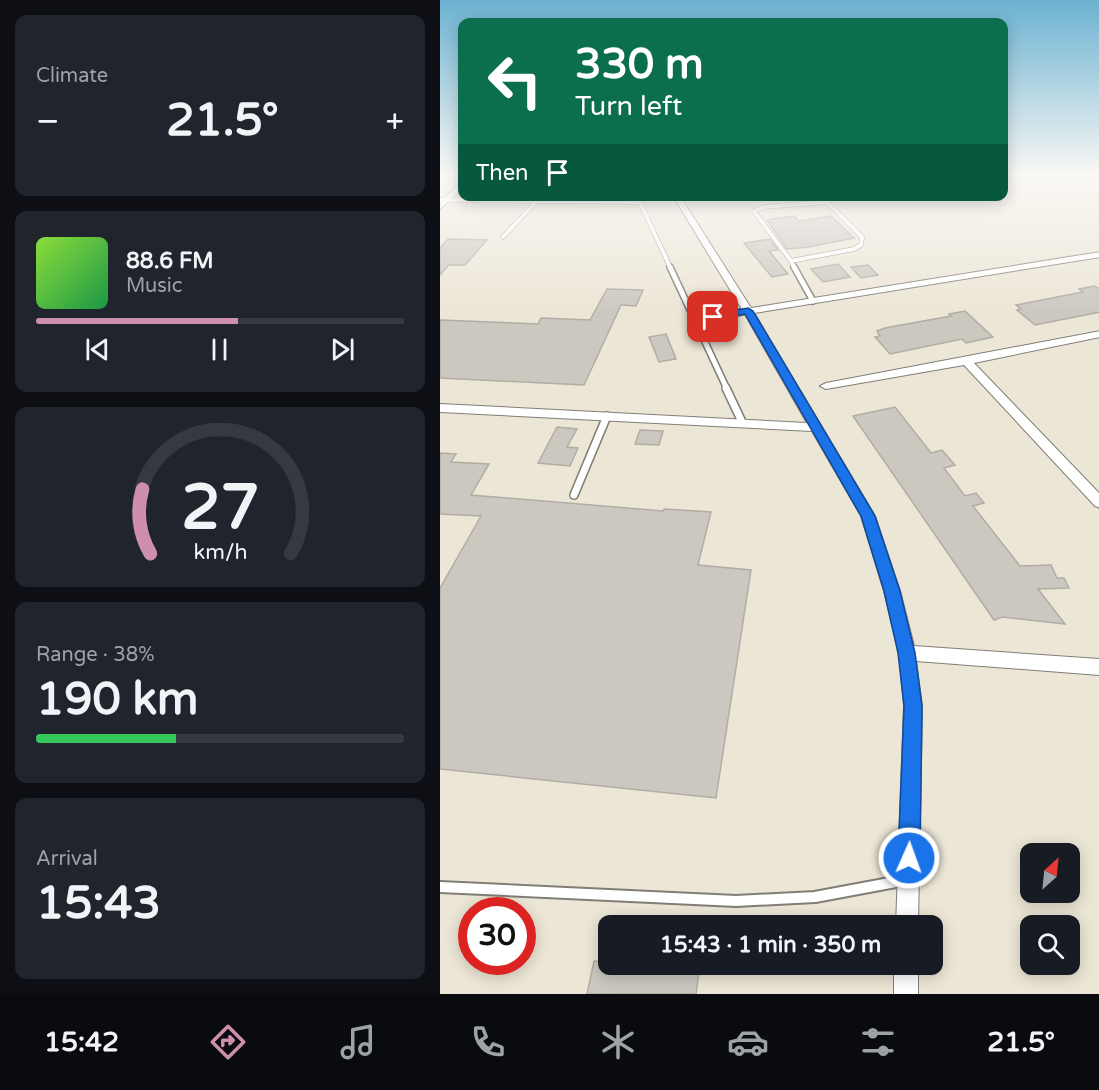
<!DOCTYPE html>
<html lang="en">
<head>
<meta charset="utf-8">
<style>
  :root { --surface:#171b24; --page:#20242c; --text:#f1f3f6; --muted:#9ea1a6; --line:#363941; --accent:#ce8fae }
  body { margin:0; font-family:"Varela Round",sans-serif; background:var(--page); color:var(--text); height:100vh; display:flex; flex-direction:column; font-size:22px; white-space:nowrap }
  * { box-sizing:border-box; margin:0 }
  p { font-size:20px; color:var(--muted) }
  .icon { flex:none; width:33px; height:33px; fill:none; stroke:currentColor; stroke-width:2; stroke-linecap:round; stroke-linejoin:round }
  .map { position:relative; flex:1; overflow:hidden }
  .panel { display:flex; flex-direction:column; gap:15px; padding:15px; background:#0d0f14; width:440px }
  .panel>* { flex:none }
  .banner { position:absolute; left:18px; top:18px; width:550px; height:183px; border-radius:12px; box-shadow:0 3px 15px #0003; background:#0b6e4f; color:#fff; overflow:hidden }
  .needle { width:39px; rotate:27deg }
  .tools { position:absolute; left:580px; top:843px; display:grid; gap:12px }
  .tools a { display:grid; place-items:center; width:60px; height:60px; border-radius:12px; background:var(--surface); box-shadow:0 3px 15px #0003; font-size:30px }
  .speed { position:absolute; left:18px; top:897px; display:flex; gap:12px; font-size:30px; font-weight:700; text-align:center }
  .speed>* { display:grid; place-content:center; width:78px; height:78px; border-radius:50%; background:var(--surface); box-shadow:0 3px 15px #0003; line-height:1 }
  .speed .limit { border:9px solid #d22; background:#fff; color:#111 }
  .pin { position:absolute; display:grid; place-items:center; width:51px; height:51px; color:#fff; margin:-26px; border-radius:12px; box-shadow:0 3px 9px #0006 }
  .me { position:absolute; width:66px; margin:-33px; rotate:2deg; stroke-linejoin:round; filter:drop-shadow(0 0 4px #0008) }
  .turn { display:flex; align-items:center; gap:21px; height:126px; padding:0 18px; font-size:27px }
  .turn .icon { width:78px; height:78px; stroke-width:2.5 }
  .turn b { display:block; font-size:42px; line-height:51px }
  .then { display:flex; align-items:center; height:57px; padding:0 18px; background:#0003; gap:12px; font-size:22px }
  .big { font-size:45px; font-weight:700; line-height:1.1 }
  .panel .widget { flex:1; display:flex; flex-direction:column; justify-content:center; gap:9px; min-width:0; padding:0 21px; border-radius:12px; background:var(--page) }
  .panel .dial { align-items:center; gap:0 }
  .dial svg { height:156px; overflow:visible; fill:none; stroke:var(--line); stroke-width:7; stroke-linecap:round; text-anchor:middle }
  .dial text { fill:var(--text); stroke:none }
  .song { display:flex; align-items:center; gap:18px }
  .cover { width:72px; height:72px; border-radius:9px; background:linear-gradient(135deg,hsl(90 70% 55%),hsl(140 70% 35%)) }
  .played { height:6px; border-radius:3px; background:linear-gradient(90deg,var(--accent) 55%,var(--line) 55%) }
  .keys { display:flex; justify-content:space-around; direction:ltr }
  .heat { display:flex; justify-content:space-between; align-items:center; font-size:33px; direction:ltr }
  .charge { height:9px; border-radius:4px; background:linear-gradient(90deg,#34c759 38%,var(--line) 0) }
  .trip { position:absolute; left:158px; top:915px; width:345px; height:60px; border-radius:12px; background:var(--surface); box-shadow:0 3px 15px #0003; font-weight:700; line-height:60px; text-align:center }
  .tab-bar { display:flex; height:96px; justify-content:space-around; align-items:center; background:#090b0e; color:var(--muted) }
  .tab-bar .icon { width:42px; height:42px }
  .tab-bar .selected { color:var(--accent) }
  .tab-bar b { font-size:27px; color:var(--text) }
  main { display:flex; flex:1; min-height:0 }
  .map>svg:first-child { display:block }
  .built { fill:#ece6d6; fill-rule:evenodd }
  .building { fill:#ccc8c0; stroke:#b0ada5; stroke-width:1.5 }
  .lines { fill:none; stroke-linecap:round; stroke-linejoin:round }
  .lane-far3-casing { stroke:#817e76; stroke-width:5 }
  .lane-far2-casing { stroke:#817e76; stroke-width:8 }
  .lane-far1-casing { stroke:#817e76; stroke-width:10 }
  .lane-casing { stroke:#817e76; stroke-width:14 }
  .street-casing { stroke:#817e76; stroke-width:2 }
  .lane-far3 { stroke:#fff; stroke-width:4 }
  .lane-far2 { stroke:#fff; stroke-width:5 }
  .lane-far1 { stroke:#fff; stroke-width:7 }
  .lane { stroke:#fff; stroke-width:10 }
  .street { fill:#fff; fill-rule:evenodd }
  .route { fill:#1a73e8; stroke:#114b97; stroke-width:1.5 }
</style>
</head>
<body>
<main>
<section class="panel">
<div class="widget"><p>Climate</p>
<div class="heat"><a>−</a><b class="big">21.5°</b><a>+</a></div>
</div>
<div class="widget">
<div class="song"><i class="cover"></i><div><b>88.6 FM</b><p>Music</p></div></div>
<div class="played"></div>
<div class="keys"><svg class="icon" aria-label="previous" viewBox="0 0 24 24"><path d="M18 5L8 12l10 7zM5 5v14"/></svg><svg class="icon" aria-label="pause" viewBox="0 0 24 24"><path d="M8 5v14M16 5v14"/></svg><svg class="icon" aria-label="next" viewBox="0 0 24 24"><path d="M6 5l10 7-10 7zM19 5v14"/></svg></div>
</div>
<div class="widget dial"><svg viewBox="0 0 100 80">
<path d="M14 69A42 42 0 1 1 86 69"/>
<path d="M14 69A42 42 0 0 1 10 36" stroke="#ce8fae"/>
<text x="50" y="56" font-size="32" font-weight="700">27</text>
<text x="50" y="72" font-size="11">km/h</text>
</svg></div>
<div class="widget"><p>Range · 38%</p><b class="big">190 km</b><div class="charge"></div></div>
<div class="widget"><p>Arrival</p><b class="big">15:43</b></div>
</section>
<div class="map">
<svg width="660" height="994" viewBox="0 0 660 994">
  <rect width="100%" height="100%" fill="#f4f0e8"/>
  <path class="built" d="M0,174H22V196H564V174H659V994H0ZM591,854H630V892H591ZM32,910H82V962H32ZM168,926H492V964H168ZM591,926H630V964H591Z"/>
  <path class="building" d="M354,216L359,221L391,216L414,238L369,247L347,249L327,220Z
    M8,239L47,240L25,265H9L0,275V248Z
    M330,239L338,250L329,251L348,274L332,277L304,243Z
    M398,264L410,277L383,282L371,269Z
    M428,265L438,275L421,278L411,267Z
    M654,286L660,289V312L595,325L577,310L581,309L576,305L643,292L639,289Z
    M167,289L203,290L196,306L181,305L144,385L0,378V320L98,324L101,318L150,320Z
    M525,311L553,337L526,343L522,339L450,354L435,337L440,336L437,331L445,328L511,316L509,314Z
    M226,334L236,359L219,362L209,337Z
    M455,407L491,453L502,450L515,465L504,468L525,496L536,493L544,503L533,506L580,566L611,565L617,578H624L629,588L598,589L625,624L562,617L554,620L413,416Z
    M117,427L137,429L127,447L138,448L130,466L98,463Z
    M200,430L223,431L219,445L195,444Z
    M0,453L16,454L11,462L49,464L31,495L223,511L224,509L271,512L258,565L311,570L276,798L0,769V588L41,516L0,514Z
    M154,961L168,962V964L259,971L256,994H147Z"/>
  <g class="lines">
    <defs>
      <path id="lane-far3" d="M197,196L231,269
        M0,200L199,202
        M387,202L422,237L421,245L414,249L351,261L314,211L324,207Z
        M63,237L98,200
        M351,261L355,269"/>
      <path id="lane-far2" d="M230,267L287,389
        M354,267L373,301
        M255,320L308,311"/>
      <path id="lane-far1" d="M286,388L302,422
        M134,495L167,416"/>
      <path id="lane" d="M0,887L296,901L375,897L466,880"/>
      <path id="street" d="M19,184H22V189L0,209V203Z
        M233,196H240L311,308L660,252V257L314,313L435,516L460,591L474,646L660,659V675L476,661L482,706L478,926H456L464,706L459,653L444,591L421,516L372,431L0,412V404L367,423L303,311Z
        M660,331V337L534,363L660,494V508L655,506L524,365L386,389L380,386L386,383Z
        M454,964H478V994H454Z"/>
    </defs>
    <use href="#lane-far3" class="lane-far3-casing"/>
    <use href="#lane-far2" class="lane-far2-casing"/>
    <use href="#lane-far1" class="lane-far1-casing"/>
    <use href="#lane" class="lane-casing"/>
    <use href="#street" class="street-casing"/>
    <use href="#lane-far3" class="lane-far3"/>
    <use href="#lane-far2" class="lane-far2"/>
    <use href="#lane-far1" class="lane-far1"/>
    <use href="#lane" class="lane"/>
    <use href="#street" class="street"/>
  </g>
  <linearGradient id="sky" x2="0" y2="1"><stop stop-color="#6bb2d1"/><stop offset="0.56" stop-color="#faf8f5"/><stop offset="1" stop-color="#faf8f5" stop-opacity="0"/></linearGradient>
  <rect width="660" height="313" fill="url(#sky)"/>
  <path class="route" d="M308,308L313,311L435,516L460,591L475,653L482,706L480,858L477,865L469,868L462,865L458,858L464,706L458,653L444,591L421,516L305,314L273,320L268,317L273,314Z"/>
</svg>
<div class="tools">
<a><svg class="needle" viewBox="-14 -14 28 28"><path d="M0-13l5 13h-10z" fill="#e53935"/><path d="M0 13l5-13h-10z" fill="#9ea1a6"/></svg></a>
<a><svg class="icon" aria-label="search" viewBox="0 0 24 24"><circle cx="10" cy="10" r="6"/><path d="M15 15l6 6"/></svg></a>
</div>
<div class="speed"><div class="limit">30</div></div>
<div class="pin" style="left:273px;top:317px;background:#d93025"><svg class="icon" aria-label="arrive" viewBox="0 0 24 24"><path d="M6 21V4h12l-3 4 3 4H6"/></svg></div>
<svg class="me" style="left:469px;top:858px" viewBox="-20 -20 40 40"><circle r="17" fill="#1a73e8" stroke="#fff" stroke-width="3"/><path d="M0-11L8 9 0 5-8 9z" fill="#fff"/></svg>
<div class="trip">15:43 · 1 min · 350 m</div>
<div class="banner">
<div class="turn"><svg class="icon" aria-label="left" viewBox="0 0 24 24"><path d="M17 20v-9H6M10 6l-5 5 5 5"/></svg><div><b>330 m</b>Turn left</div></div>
<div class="then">Then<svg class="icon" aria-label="arrive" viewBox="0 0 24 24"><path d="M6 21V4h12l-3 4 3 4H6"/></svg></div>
</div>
</div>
</main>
<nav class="tab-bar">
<b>15:42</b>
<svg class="icon selected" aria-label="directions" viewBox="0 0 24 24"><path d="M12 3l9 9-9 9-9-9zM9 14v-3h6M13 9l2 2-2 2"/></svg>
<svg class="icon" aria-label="music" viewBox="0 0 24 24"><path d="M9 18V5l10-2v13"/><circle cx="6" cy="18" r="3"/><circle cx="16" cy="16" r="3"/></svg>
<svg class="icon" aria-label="phone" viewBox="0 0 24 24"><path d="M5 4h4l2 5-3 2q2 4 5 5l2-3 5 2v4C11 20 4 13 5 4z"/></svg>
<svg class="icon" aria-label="climate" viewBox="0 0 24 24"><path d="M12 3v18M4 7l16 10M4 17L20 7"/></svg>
<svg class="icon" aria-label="car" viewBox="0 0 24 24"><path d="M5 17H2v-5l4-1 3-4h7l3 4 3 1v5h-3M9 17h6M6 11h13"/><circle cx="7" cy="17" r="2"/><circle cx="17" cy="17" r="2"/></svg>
<svg class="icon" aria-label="filters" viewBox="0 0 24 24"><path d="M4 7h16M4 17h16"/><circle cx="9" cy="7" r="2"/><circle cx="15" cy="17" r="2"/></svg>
<b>21.5°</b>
</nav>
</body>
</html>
